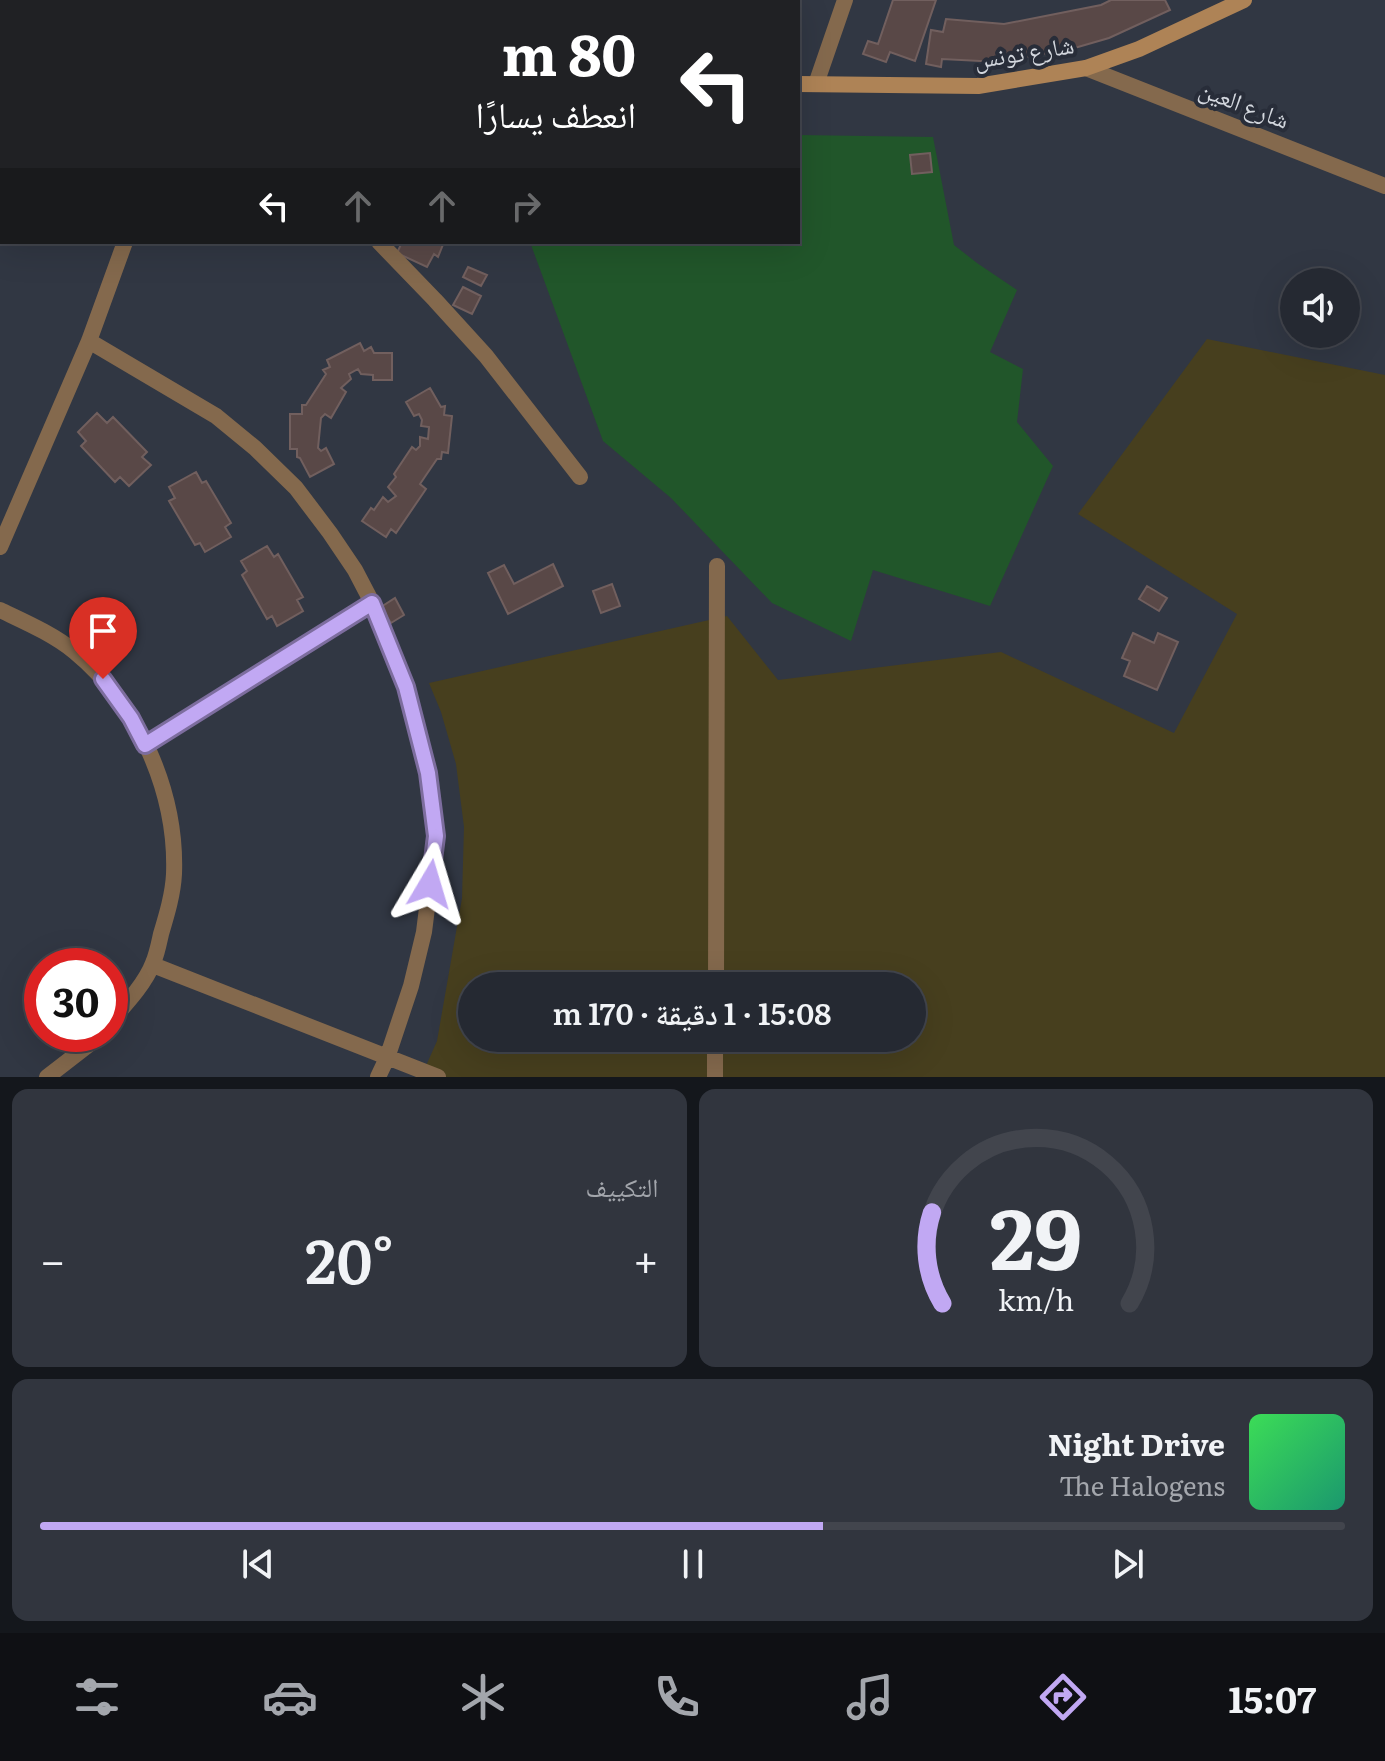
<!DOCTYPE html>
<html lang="ar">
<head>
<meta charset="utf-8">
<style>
  :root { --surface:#252932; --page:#31353e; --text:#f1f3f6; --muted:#a3a6ac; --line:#42454d; --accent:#c1a8f3 }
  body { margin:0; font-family:Literata,"Noto Naskh Arabic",serif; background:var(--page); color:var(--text); direction:rtl; height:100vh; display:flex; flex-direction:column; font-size:30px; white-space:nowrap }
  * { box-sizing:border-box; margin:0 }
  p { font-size:26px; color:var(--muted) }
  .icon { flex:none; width:44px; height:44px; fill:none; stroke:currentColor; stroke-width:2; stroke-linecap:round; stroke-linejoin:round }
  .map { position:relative; height:1077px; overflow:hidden; direction:ltr }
  .panel { display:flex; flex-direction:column; gap:12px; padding:12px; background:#14171c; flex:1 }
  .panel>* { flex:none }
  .guide { position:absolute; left:0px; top:0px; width:800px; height:244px; box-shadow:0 8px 32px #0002,0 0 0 2px var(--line); direction:rtl; background:#202124; color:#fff; overflow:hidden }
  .controls { position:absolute; left:1280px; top:268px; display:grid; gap:16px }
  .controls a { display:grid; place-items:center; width:80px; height:80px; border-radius:50%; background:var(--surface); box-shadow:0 8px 32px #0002,0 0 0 2px var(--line); font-size:40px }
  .speed { position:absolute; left:24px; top:948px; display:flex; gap:16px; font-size:40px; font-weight:700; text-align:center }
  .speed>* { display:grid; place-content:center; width:104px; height:104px; border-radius:50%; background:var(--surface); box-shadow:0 8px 32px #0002,0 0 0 2px var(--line); line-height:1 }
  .speed .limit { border:12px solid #d22; background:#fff; color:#111 }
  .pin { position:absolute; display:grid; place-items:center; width:68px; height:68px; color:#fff; margin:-82px -34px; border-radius:50% 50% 50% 0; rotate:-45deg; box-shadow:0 0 8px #0007 }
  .pin .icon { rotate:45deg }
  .me { position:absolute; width:88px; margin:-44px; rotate:7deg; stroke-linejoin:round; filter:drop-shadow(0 0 6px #0008) }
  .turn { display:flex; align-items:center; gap:28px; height:168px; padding:0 32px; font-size:36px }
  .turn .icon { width:104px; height:104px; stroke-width:2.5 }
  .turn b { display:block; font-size:56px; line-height:68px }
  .lanes { display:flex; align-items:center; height:76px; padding:0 32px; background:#0003; justify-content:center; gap:40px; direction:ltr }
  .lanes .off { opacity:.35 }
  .big { font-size:60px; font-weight:600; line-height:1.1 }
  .panel .tile { flex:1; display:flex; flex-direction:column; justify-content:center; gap:12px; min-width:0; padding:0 28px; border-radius:16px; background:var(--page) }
  .panel .dial { align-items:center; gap:0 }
  .dial svg { height:208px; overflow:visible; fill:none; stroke:var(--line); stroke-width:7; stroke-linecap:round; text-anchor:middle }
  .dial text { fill:var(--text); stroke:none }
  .song { display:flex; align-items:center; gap:24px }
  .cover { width:96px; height:96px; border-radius:12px; background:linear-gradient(135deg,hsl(130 70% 55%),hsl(160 70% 35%)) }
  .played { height:8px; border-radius:4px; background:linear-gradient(90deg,var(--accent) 60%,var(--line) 60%) }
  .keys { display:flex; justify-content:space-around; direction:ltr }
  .heat { display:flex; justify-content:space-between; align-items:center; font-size:44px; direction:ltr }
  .panel .tiles { flex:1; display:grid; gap:12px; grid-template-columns:1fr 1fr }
  .tile:last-child { grid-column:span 2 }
  .trip { position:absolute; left:458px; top:972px; width:468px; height:80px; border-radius:40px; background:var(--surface); box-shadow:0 8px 32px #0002,0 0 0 2px var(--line); font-weight:600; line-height:80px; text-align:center; direction:rtl }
  .tabs { display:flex; height:128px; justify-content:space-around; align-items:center; background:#0f1014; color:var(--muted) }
  .tabs .icon { width:56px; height:56px }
  .tabs .active { color:var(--accent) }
  .tabs b { font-size:36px; color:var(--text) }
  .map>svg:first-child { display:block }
  .green { fill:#21562a }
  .sand { fill:#473f1e; fill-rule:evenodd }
  .building { fill:#594847; stroke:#715f5e; stroke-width:2 }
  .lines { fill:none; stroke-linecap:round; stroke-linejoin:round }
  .path { stroke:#6f747e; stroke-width:5; stroke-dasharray:4 6; stroke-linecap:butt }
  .street { stroke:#84694d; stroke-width:16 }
  .secondary { stroke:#ae8356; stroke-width:16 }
  .route-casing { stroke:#7d6d9e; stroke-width:20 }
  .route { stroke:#c1a8f3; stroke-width:14 }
  .labels { text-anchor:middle; stroke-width:8; stroke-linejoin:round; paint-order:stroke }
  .street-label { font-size:24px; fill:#d3d7de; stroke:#282d39 }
</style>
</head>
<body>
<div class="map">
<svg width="1385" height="1077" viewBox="0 0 1385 1077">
  <rect width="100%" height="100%" fill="#313743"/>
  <path class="green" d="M798,135L933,137L954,245L977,263L1017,290L990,352L1023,369L1017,422L1053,466L990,606L873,570L851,641L772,603L671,498L603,441L530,242H798Z"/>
  <path class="sand" d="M1207,339L1385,375V1077H421L437,1041L462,898L464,827L456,764L441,712L429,683L727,616L778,680L1001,652L1174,733L1237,614L1078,514ZM472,986H912V1038H472Z"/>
  <path class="building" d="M893,0H936L915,61L890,52L886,62L863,54L868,41L878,44Z
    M1111,0H1165L1170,10L1109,38L1078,47L1000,62L942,59L941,67L926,64L931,30L943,32L946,19L1004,24L1101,5Z
    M930,153L932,172L912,174L910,155Z
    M402,242H444L438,257L434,254L427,267L397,253Z
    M468,267L487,275L481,286L463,277Z
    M463,287L481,296L472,314L453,305Z
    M360,343L364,351L371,347L374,353H392V380H373V375L361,374L358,369L349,374L351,379L341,388L346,392L331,418L325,414L321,418L318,448L321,451L326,448L334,464L310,477L300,458L297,457V449H290V414H302V405H306L326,374L323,370L330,367L327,360Z
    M430,388L441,407L445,406L444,415L452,416L448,453L442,452L441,459H437L420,484L426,489L396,533L391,529L386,537L362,521L371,508L374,510L383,497L388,502L396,496L388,487L396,477L394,474L412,447L416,450L420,446V437L428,439L429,427L421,426L422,420L419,414L414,416L406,402Z
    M97,413L107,423L113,417L147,452L142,457L151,465L129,486L120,477L115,482L81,446L86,441L78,432Z
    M196,472L202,483L206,481L231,523L225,527L231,537L205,552L200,543L195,545L169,501L175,498L169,487Z
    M267,546L274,557L278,554L303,597L297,600L303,611L277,626L272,616L267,619L242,575L247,571L241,561Z
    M553,564L563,586L508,614L488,573L504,565L514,584Z
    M612,584L620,606L601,613L593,591Z
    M1147,586L1167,598L1159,611L1139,599Z
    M395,598L404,615L391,623L381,607Z
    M1133,633L1154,643L1158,633L1178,642L1157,690L1124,676L1130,661L1122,658Z"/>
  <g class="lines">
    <path class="path" d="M284,0L289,2
      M262,2L265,0"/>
    <path class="street" d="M54,2L55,0
      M216,2V0
      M1086,68L1385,186
      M816,84L845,0
      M0,115L2,113
      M379,242L435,300L486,356L580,477
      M89,341L216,416L255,448L296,488L330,533L355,570L378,614L406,687L428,773L436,836L424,932L411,986L387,1058L378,1077
      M0,547L89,341L125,242
      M0,610C25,622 53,634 75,652C138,704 177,792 174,874C173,894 167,914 161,934C159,943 157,954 153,963C145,984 125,1005 110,1022
      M145,745L372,603
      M153,965L438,1077
      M716,986L717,566
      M47,1077L91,1043L100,1034
      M715,1077V1038"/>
    <path class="secondary" d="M462,0L468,2
      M798,84L978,86L1086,68L1139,49L1244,0"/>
  </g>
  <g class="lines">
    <defs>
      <path id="route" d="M103,679L131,718L145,745L372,603L406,687L428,773L436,836L430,884"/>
    </defs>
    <use href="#route" class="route-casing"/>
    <use href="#route" class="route"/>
  </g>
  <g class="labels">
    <g class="street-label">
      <text transform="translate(1024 53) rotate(-9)" y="8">شارع تونس</text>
      <text transform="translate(1244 105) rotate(21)" y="8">شارع العين</text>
    </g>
  </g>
</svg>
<div class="controls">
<a><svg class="icon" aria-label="sound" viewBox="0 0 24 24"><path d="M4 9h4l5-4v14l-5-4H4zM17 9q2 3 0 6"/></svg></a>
</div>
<div class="speed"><div class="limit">30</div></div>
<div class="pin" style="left:103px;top:679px;background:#d93025"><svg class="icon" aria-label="arrive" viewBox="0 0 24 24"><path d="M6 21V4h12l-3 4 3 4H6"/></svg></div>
<svg class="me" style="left:430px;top:884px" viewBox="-20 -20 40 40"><path d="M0-17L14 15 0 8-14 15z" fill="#c1a8f3" stroke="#fff" stroke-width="4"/></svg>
<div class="trip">15:08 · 1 دقيقة · 170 m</div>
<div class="guide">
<div class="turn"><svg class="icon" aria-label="left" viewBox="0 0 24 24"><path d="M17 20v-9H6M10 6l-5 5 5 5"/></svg><div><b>80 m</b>انعطف يسارًا</div></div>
<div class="lanes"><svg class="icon" aria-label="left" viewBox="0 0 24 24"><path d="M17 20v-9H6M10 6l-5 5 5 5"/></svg><svg class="icon off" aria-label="ahead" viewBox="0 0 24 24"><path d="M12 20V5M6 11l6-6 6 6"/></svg><svg class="icon off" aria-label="ahead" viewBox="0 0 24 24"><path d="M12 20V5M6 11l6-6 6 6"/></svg><svg class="icon off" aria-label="right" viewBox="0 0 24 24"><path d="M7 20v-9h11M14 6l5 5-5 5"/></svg></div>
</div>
</div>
<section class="panel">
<div class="tiles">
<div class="tile dial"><svg viewBox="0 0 100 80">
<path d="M14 69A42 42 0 1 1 86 69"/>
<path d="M14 69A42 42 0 0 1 10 34" stroke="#c1a8f3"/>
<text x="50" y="56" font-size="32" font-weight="700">29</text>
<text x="50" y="72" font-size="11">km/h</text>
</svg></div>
<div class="tile"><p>التكييف</p>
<div class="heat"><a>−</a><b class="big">20°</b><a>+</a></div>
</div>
<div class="tile">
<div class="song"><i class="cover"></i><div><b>Night Drive</b><p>The Halogens</p></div></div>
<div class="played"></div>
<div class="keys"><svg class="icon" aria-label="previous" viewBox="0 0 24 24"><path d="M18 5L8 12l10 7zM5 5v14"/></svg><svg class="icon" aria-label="pause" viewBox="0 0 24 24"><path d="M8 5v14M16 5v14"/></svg><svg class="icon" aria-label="next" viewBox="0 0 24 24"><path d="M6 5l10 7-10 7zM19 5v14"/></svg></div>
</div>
</div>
</section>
<nav class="tabs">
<b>15:07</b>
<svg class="icon active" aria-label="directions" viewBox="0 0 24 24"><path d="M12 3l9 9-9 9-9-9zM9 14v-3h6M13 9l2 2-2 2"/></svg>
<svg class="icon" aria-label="music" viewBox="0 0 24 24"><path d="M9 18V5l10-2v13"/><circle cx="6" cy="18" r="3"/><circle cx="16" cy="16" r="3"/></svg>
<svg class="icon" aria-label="phone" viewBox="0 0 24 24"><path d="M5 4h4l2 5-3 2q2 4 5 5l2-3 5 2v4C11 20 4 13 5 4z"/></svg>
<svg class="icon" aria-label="climate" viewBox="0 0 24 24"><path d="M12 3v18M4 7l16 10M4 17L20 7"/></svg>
<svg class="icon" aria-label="car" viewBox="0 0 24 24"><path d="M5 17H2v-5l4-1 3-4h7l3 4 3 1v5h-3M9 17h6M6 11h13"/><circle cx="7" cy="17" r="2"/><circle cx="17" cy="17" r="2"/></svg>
<svg class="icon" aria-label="filters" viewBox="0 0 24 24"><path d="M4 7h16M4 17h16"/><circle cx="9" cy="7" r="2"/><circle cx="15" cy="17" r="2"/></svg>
</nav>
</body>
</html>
